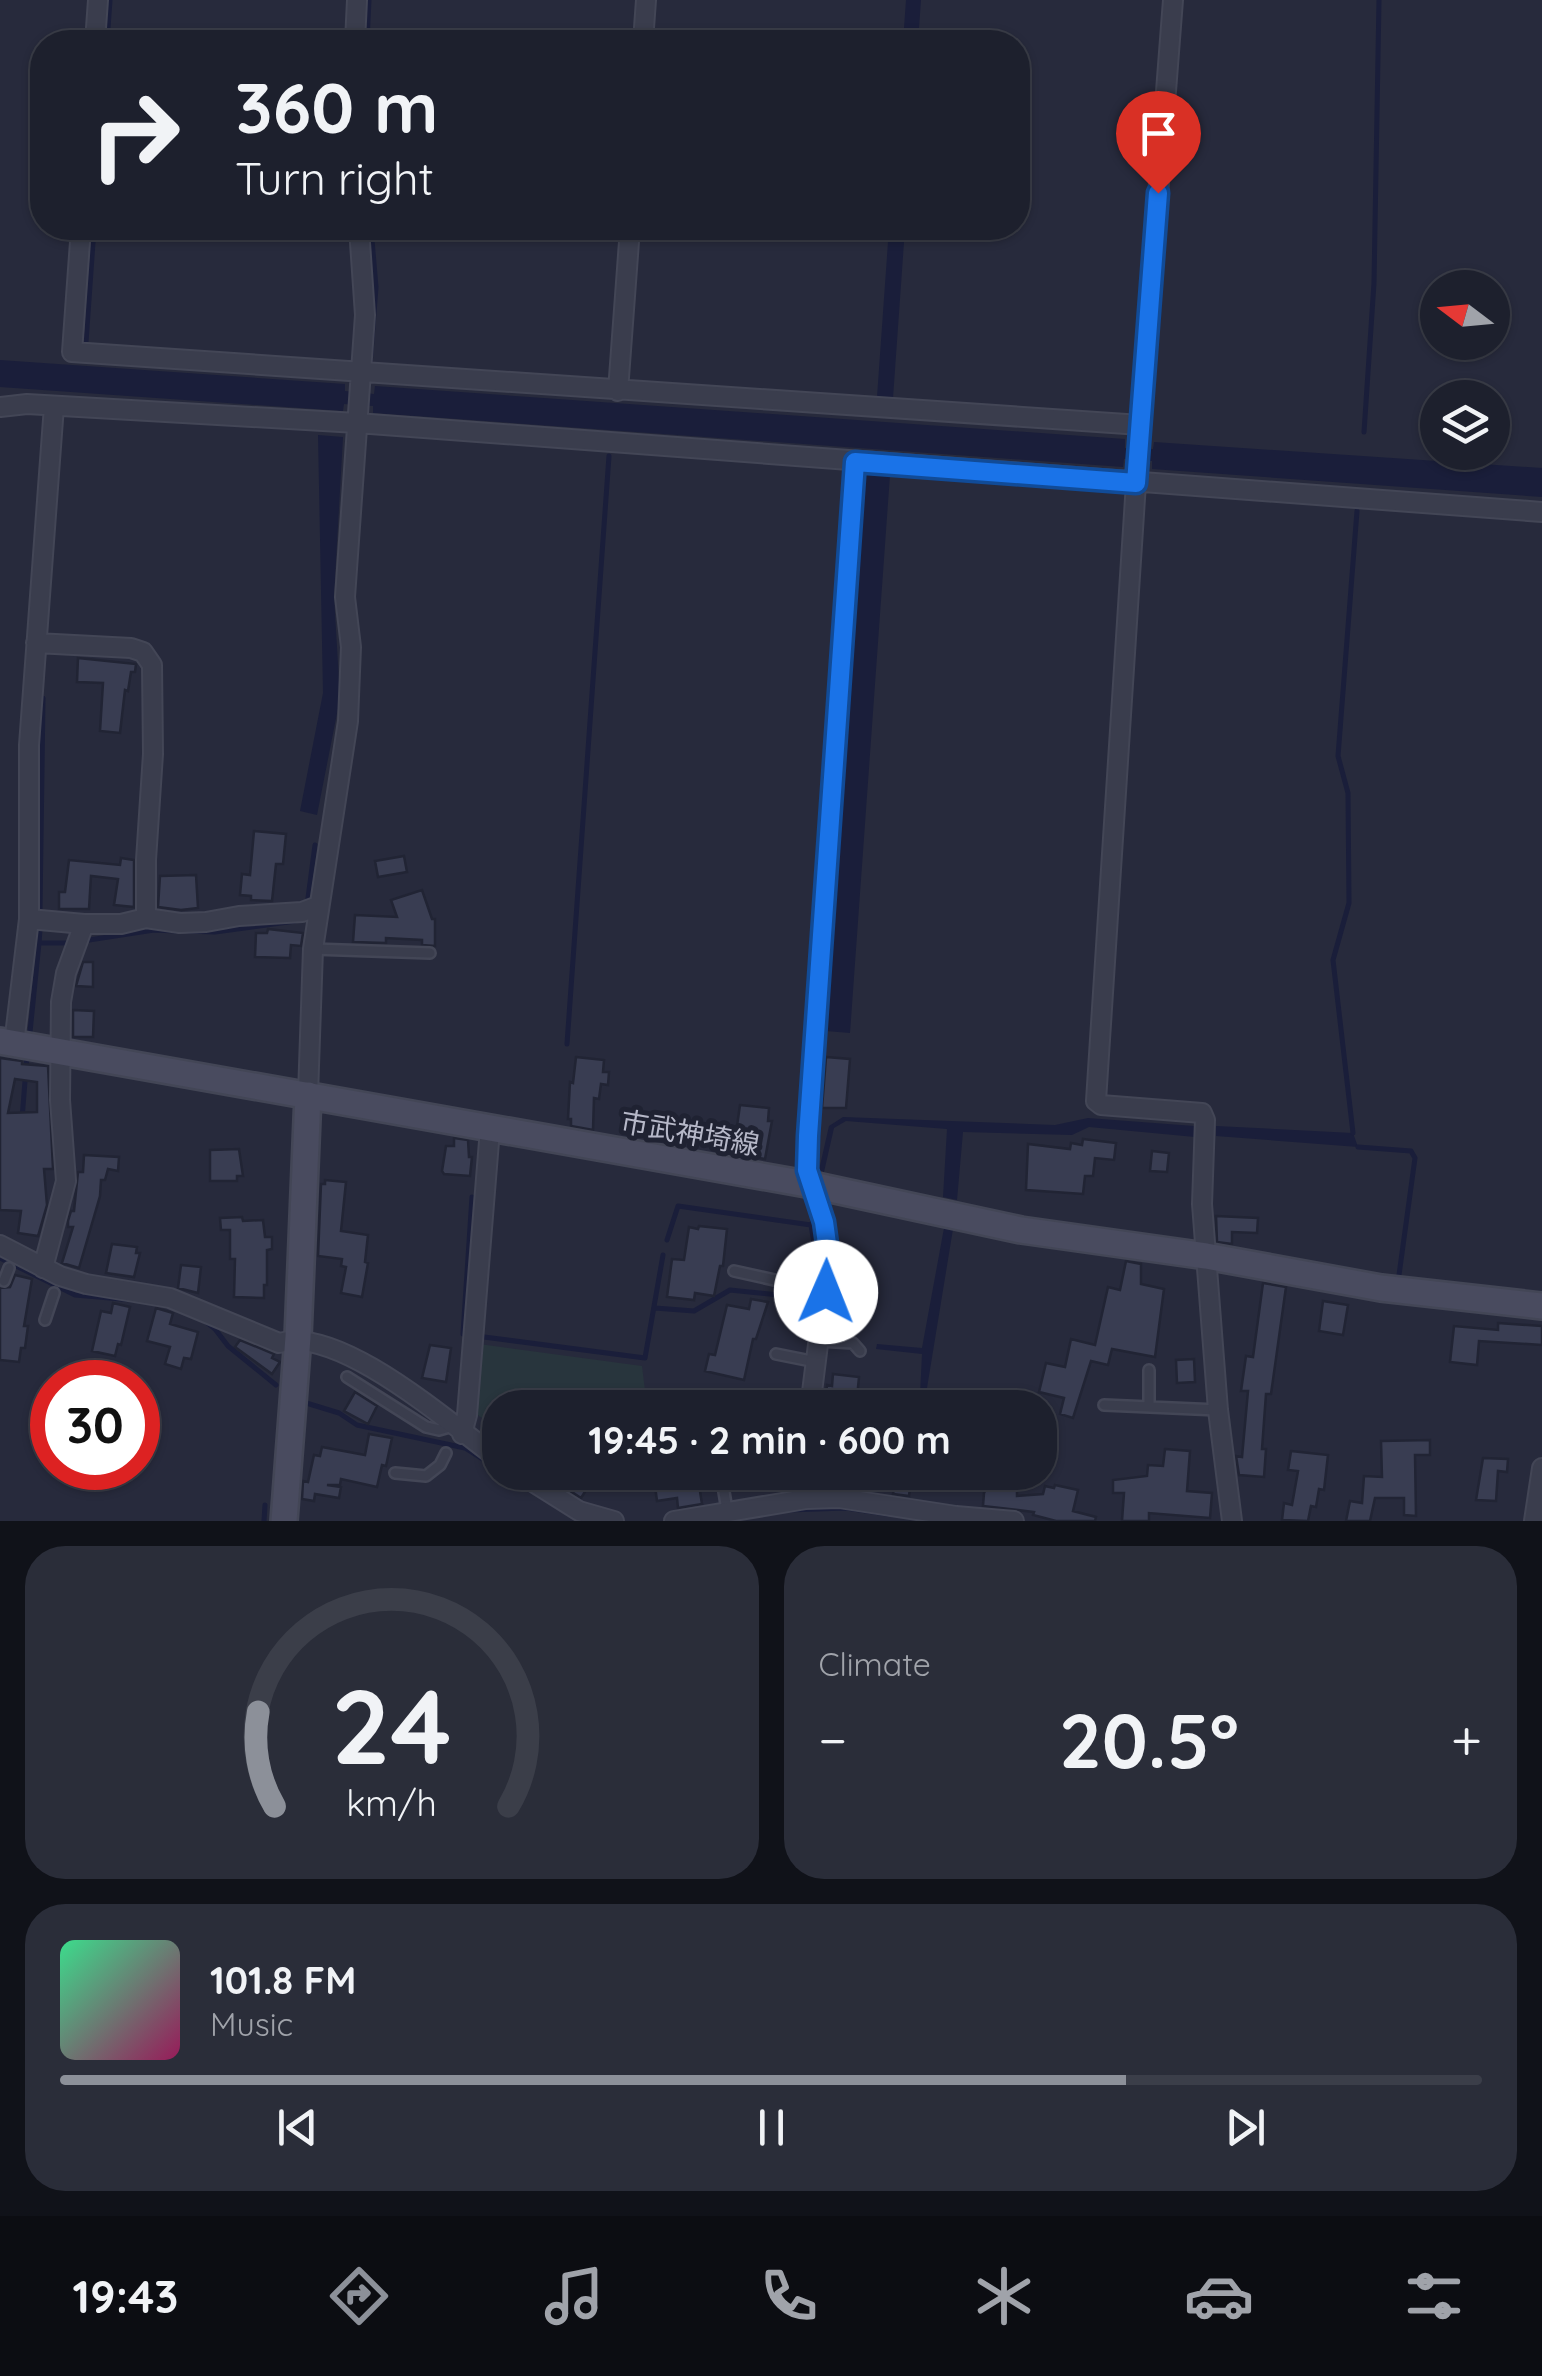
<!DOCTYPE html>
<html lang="en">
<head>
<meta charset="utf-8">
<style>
  :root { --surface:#1d202d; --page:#2a2d39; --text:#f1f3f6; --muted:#a0a3aa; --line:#3b3e49; --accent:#8c9099 }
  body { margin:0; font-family:Quicksand,"Noto Sans JP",sans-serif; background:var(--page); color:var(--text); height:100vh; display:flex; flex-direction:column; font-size:38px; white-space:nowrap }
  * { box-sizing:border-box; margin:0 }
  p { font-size:32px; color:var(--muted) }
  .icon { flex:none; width:55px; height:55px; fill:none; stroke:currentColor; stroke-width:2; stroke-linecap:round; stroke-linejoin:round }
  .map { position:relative; height:1521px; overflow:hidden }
  .side { display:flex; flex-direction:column; gap:25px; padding:25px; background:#101219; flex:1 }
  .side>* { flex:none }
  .hud { position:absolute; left:30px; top:30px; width:1000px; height:210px; border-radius:40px; box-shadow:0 2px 8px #0004,0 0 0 2px var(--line); background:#1d202d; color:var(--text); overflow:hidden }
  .needle { width:65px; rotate:286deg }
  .tools { position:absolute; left:1420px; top:270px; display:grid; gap:20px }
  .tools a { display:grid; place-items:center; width:90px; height:90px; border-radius:50%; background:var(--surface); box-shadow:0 2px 8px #0004,0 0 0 2px var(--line); font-size:50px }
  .speed { position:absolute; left:30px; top:1360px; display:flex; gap:20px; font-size:50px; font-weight:700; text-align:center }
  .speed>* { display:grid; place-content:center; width:130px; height:130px; border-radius:50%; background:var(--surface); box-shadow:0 2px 8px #0004,0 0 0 2px var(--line); line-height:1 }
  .speed .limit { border:15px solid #d22; background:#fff; color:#111 }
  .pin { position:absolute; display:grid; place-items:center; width:85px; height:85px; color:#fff; margin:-102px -42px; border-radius:50% 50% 50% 0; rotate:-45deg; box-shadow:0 0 10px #0007 }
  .pin .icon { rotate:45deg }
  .me { position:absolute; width:110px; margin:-55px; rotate:1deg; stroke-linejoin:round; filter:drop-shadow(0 0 8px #0008) }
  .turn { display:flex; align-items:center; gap:35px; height:210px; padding:0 40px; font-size:45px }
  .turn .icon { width:130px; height:130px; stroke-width:2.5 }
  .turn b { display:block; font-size:70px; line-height:85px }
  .big { font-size:75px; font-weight:800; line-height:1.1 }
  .side .tile { flex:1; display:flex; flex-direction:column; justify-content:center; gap:15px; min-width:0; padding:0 35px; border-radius:40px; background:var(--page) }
  .side .dial { align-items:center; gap:0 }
  .dial svg { height:260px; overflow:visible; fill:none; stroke:var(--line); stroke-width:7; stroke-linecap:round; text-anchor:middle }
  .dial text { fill:var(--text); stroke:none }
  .song { display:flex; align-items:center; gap:30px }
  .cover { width:120px; height:120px; border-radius:15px; background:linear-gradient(135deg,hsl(150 70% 55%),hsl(330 70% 35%)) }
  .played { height:10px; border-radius:5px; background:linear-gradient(90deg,var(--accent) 75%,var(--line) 75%) }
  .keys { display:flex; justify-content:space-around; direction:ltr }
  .heat { display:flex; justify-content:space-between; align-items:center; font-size:55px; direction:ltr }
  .side .tiles { flex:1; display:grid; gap:25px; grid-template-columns:1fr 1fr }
  .tile:last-child { grid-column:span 2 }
  .trip { position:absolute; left:482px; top:1390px; width:575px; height:100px; border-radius:40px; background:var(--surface); box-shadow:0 2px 8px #0004,0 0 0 2px var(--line); font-weight:800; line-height:100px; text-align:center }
  .dock { display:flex; height:160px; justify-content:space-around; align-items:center; background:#0c0d12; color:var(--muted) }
  .dock .icon { width:70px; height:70px }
  .dock .current { color:var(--accent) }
  .dock b { font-size:45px; color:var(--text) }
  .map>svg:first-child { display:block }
  .green { fill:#28353d }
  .water { fill:#1a1e3a }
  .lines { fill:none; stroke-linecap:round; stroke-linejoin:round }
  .stream { stroke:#1a1e3a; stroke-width:5 }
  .building { fill:#393d52; stroke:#212434; stroke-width:2.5; fill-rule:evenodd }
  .lane-casing { stroke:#434656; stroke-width:14 }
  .street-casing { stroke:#434656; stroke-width:22 }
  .secondary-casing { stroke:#434656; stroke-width:30 }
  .lane { stroke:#3a3d4d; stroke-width:9 }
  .street { stroke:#3a3d4d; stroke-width:18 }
  .secondary { stroke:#494b5f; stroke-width:25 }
  .route-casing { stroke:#114b97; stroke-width:25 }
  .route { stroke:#1a73e8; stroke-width:18 }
  .labels { text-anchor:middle; stroke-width:10; stroke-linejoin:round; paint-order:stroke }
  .street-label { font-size:28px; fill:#b6b8c8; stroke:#1f2232 }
</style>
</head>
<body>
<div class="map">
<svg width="1542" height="1521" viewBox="0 0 1542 1521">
  <rect width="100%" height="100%" fill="#272a3c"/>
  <path class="green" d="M479,1344L642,1366L647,1407L500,1408V1430L473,1412Z"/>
  <path class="water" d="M906,0H921L918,42H903Z
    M889,228H905L893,398L877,397Z
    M0,360L345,384V391L374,394L375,386L1125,439V448L1153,449L1154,442L1542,468V497L1152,469V461L1124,459L1123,467L373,413V406L344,404L343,411L0,387Z
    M318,435L343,437L334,596L340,698L317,815L300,811L323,693Z
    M866,473L890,475L850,1033L826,1031Z
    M843,1117L1055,1125L1088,1118L1194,1126L1197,1130L1195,1137L1089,1127L1072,1135L963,1132L957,1200L943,1197L947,1129L846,1121L834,1128L824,1172L819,1170L829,1126Z
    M1216,1126L1353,1133L1358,1147L1216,1136Z
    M944,1228L953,1229L927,1388L1021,1397V1403L920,1395L922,1354L876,1349L877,1344L922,1348Z"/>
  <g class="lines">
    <path class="stream" d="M107,42L110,0
      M367,42L369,0
      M86,342L94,228
      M370,365L376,287L371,228
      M1364,432L1374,283L1379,0
      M308,898L315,845
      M40,910L43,698
      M187,931L215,932L295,921
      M89,940L154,930L176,931
      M39,943L40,929
      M30,1032L39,943H66
      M567,1044L609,456
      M22,1119L27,1056
      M1353,1133L1333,960L1349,903L1348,793L1338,756L1357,511
      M1358,1147L1411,1151L1415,1158L1399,1275
      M811,1225L819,1273
      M667,1240L678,1206L811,1225L815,1218
      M0,1258L75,1295L133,1300
      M655,1308L694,1311L730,1290L817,1299
      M205,1321L215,1329L228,1346L276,1385
      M463,1334L472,1197
      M484,1337L645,1358L663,1255
      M303,1402L339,1413L357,1425L465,1448L500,1470
      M503,1472L530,1490
      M788,1510L846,1508L887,1514
      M264,1521L265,1505"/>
  </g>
  <path class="building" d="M78,658L136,664L135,672H131L128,691L125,690L120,733L100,731L103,683L77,682Z
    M254,831L286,834L283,864H276L272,901L251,900V896L240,895L242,874L250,875Z
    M404,856L407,872L378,877L375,861Z
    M121,858L134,860V907L114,905L118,879L91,876L89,909H59V892H65L69,860L120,865Z
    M196,875L198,908L181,910L158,907L160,876Z
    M422,890L432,919H435V946L422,945V940L386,938V943L353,942L355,915L397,917L391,900Z
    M268,929L303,933L301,946L291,945L290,958L255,957L256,933H267Z
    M83,962H93V987L76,986Z
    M73,1010L94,1011L93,1037H73Z
    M576,1057L604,1060L603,1072H609L608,1085L601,1084L599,1099L594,1098L593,1130L571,1126V1119H568L570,1082L573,1083Z
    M826,1057L850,1059L846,1108H822Z
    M0,1058L22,1061V1064L48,1066L53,1169H44L47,1205L38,1236L18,1233L21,1211L0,1210ZM15,1079L37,1082V1112L8,1113Z
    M740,1105L769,1108L768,1121H772L765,1159L733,1154Z
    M454,1138L468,1140L469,1157H472L470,1176L444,1174L442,1171L446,1146H454Z
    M1083,1139L1116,1143L1114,1160L1095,1158L1093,1176H1085L1083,1194L1026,1190L1028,1144L1070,1149L1071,1143L1082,1145Z
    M239,1149L243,1176H237V1181H210V1150Z
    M1152,1151L1169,1153L1167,1172L1150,1171Z
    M84,1155L119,1157L118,1171L108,1169L105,1180H101L100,1196L79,1268L62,1263L73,1227H68V1221L71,1211H74L78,1172H83Z
    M325,1180L346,1182L341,1231L368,1235L365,1262L368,1263L362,1297L341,1293L346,1267L341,1266L342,1259L318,1256L321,1184H325Z
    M1216,1216L1258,1218L1257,1233L1232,1232V1244L1217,1242Z
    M242,1217L243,1221L263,1220L265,1237H272V1249L267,1250V1285H264V1298L234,1297L235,1259H230V1230H221L220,1218Z
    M699,1226L727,1229L723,1266H720L714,1296L695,1293L694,1300L667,1297L672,1259L684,1260L689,1227L698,1229Z
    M112,1244L137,1247L136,1253H140L134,1277L106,1273Z
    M1126,1261L1141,1264V1284L1164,1289L1155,1357L1112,1349L1108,1365L1091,1361L1073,1418L1060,1414L1064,1398L1039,1392L1046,1363L1065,1367L1071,1339L1095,1345L1108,1287L1120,1290Z
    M181,1265L201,1267L198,1293L178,1288Z
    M15,1275L32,1279L24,1326H28L25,1348H21L19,1362L0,1360V1288L10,1287Z
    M1263,1283L1286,1287L1271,1394H1266L1262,1449H1266L1264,1477L1239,1475L1236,1456L1242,1457L1248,1391H1241L1246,1356L1253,1357Z
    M751,1299L768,1302L756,1339H753L744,1380L705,1371L709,1354L715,1355L727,1305L749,1309Z
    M1323,1301L1348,1305L1343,1335L1319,1331Z
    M113,1303L130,1307L121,1345L118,1344L115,1356L92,1351L101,1311L111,1313Z
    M156,1308L173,1313L170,1324L198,1332L191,1359L184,1358L181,1369L165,1364L170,1347L147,1341Z
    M1498,1323L1542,1326V1345L1479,1341L1477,1365L1450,1362L1454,1326L1498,1330Z
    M240,1340L274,1354L272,1358L280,1362L272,1374L235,1347Z
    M430,1345L451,1348L446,1382L422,1378Z
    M1194,1359L1195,1382L1177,1383L1176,1360Z
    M833,1374L859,1377L856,1408L825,1405L827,1385L832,1386Z
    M355,1392L377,1406L368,1424L344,1411Z
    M369,1434L392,1438L386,1466L382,1465L377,1487L341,1479L340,1485H327L341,1487L339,1498L315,1494L314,1501L302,1499L303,1481L308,1482L314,1455L320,1456L322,1447L365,1455Z
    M1430,1440V1455H1415L1416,1516L1404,1515V1498H1375L1370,1521H1346L1350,1501L1362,1503L1364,1476L1382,1477L1381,1441Z
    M1165,1449L1190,1451L1187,1491L1212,1493L1210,1518L1149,1513V1521H1122L1124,1493H1113V1480L1147,1476L1148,1465L1163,1466Z
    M1291,1451L1328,1455L1324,1490L1319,1489L1316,1507L1311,1506L1308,1521L1282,1520L1284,1503L1292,1505L1298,1471L1288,1470Z
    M1483,1458L1508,1459L1507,1472L1498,1471L1496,1501L1476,1500Z
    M557,1472H578L590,1484L581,1498L552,1479Z
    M668,1472H697L702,1504L678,1508L677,1498L657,1501L655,1486L670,1484Z
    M897,1472H942L939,1487L918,1483L917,1490L910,1488L909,1496L893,1494Z
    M996,1472H1005V1478H1017V1496L1043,1494L1045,1486L1054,1488L1055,1485L1078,1490L1073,1511L1096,1517L1095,1521H1056L1033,1515L1034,1512L983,1506L984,1493Z"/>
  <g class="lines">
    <defs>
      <path id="lane" d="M313,949L430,953
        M734,1271L824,1291
        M4,1281L9,1268
        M45,1320L54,1293
        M819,1341L853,1343L860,1351
        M776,1354L816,1362
        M1149,1370V1406
        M347,1377L426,1427L439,1430L453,1426
        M1104,1405L1218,1410
        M395,1473L426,1476L440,1465L446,1453
        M722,1480L727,1510"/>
      <path id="street" d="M1173,0L1136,483L1096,1101L1101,1105L1202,1113L1205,1120L1202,1204L1218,1410L1232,1521
        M95,42L98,0
        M355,42L357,0
        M643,42L646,0
        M81,228L72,352L1141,425
        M618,391L630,228
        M0,407L27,404L357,423L1542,512
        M36,643L131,648L143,652L152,665L153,754L146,860V918
        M29,919L84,924H121L146,918L180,923L206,922L239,916L302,912L318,906
        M14,1044L29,919V745L54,406
        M308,1095L313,949L348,721L351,647L345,597L365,315L359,228
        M0,1245L60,1276L86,1284L170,1298L279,1343C340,1325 450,1424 500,1460
        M43,1268L66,1181L60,1100L61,1002L66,973L84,924
        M810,1408L829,1257L824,1222L807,1170L808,1136L855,462
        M462,1434L467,1415L490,1129
        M517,1472L579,1511L614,1521
        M806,1499V1472
        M674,1521L806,1499L839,1498L956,1516L1014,1521
        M1534,1521L1542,1468"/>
      <path id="secondary" d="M0,1041L812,1185L1021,1230L1206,1256L1381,1288L1542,1306
        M284,1521L298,1337L308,1095"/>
    </defs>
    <use href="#lane" class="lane-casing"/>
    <use href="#street" class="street-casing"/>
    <use href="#secondary" class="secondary-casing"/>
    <use href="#lane" class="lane"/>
    <use href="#street" class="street"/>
    <use href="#secondary" class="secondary"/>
  </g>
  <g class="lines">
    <defs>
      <path id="route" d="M826,1292L829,1258L824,1222L807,1170L808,1136L855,462L1136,483L1158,193"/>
    </defs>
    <use href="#route" class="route-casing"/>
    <use href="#route" class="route"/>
  </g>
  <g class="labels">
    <g class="street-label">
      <text transform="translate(690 1133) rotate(10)" y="10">市武神埼線</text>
    </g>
  </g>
</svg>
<div class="tools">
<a><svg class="needle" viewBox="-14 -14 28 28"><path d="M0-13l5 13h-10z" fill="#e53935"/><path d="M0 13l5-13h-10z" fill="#a0a3aa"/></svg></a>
<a><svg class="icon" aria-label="layers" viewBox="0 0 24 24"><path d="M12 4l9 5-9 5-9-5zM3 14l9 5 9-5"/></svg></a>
</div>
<div class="speed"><div class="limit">30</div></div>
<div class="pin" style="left:1158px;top:193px;background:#d93025"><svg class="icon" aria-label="arrive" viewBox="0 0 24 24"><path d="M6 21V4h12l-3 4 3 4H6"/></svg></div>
<svg class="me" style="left:826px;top:1292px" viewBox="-20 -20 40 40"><circle r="19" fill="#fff"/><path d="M0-13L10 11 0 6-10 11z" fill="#1a73e8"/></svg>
<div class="trip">19:45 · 2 min · 600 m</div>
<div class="hud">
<div class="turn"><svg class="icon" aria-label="right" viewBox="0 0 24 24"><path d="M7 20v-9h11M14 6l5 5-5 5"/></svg><div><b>360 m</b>Turn right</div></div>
</div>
</div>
<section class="side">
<div class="tiles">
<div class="tile dial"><svg viewBox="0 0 100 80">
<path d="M14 69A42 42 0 1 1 86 69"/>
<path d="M14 69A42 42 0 0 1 9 40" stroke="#8c9099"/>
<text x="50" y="56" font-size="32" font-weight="700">24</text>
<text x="50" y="72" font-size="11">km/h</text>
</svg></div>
<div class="tile"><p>Climate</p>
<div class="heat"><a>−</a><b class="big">20.5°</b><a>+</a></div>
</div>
<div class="tile">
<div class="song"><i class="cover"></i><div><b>101.8 FM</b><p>Music</p></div></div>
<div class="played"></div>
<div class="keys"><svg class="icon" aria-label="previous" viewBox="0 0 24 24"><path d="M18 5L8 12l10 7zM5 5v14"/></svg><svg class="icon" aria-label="pause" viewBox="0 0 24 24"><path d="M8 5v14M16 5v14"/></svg><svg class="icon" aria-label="next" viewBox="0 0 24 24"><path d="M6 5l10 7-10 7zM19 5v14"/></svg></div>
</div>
</div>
</section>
<nav class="dock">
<b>19:43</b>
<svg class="icon current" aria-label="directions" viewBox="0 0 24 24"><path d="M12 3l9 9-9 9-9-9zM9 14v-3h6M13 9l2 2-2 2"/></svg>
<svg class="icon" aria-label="music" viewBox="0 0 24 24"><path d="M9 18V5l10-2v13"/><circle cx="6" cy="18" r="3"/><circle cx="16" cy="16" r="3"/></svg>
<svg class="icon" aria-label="phone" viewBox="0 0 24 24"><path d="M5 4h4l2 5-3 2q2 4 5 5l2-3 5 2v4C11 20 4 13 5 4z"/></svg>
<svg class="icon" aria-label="climate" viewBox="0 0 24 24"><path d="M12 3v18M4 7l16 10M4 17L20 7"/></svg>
<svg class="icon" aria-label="car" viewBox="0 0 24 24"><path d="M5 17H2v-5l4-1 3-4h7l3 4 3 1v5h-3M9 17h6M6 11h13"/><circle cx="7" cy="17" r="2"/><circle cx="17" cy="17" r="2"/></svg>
<svg class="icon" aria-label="filters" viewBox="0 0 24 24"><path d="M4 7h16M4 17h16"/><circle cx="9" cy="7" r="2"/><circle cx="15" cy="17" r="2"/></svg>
</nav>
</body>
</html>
